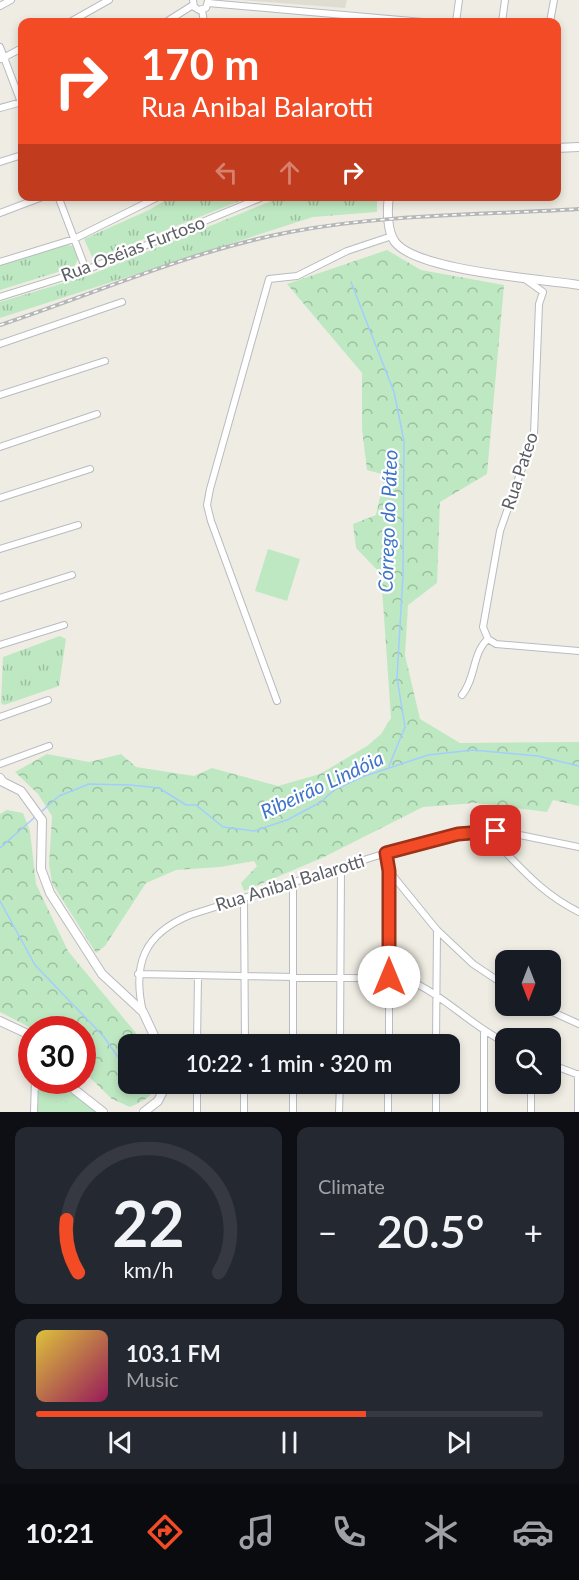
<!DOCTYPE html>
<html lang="en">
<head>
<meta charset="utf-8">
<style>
  :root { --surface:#171b24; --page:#242831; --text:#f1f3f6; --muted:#9ea1a6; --line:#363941; --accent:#f24b26 }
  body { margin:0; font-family:Lato,sans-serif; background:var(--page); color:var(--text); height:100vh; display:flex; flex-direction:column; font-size:22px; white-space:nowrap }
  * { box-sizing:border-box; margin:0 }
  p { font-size:20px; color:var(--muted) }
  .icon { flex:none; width:33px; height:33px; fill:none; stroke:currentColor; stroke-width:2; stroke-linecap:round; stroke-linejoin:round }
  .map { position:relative; height:1112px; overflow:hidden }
  .side { display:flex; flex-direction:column; gap:15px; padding:15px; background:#0d0f14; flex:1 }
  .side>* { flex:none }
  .hud { position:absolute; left:18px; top:18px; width:543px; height:183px; border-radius:12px; box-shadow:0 3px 9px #0003; background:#f24b26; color:#fff; overflow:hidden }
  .needle { width:39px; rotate:180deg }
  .controls { position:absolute; left:495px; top:950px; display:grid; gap:12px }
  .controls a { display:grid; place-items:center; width:66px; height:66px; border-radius:12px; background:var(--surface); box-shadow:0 3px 9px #0003; font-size:30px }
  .speed { position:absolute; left:18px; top:1016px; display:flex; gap:12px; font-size:30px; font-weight:700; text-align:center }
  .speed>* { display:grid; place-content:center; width:78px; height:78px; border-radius:50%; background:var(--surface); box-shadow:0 3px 9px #0003; line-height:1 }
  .speed .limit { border:9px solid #d22; background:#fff; color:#111 }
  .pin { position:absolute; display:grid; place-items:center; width:51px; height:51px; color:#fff; margin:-26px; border-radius:12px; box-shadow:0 3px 9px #0006 }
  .me { position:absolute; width:66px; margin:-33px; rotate:0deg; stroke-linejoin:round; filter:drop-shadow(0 0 4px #0008) }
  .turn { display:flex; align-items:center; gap:21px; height:126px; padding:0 24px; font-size:27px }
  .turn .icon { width:78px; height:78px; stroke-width:2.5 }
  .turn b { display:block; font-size:42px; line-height:51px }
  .lanes { display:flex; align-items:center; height:57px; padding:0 24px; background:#0003; justify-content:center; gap:30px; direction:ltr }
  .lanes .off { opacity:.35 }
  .big { font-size:45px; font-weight:600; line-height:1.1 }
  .side .tile { flex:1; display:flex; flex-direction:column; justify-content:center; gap:9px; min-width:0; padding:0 21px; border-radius:12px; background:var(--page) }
  .side .dial { align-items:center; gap:0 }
  .dial svg { height:156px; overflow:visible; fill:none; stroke:var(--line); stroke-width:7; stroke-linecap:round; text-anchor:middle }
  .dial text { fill:var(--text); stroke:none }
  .song { display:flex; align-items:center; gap:18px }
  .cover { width:72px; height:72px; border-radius:9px; background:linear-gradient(135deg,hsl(50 70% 55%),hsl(330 70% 35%)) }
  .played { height:6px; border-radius:3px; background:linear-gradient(90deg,var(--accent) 65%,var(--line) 65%) }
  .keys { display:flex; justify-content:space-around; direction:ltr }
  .heat { display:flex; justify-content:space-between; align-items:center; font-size:33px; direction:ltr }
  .side .tiles { flex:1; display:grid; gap:15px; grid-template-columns:1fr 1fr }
  .tile:last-child { grid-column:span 2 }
  .trip { position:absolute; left:118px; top:1034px; width:342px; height:60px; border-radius:12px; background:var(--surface); box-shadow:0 3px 9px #0003; font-weight:600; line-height:60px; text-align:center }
  .tabs { display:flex; height:96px; justify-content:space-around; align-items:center; background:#090b0e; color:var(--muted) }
  .tabs .icon { width:42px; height:42px }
  .tabs .selected { color:var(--accent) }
  .tabs b { font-size:27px; color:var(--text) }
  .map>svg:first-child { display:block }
  .education { fill:#dfddd2 }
  .grass { fill:url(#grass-tufts) }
  .forest { fill:url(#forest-crowns) }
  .pitch { fill:#bee8c2 }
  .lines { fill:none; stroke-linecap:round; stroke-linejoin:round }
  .stream { stroke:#a3cdff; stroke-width:1.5 }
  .street-casing { stroke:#b8bbc0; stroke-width:8 }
  .secondary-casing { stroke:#b9bbc2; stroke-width:10 }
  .street { stroke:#fff; stroke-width:6 }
  .secondary { stroke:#fff; stroke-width:8 }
  .rail-casing { stroke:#b6b7b8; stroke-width:4 }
  .rail { stroke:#fff; stroke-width:1.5; stroke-dasharray:4.5; stroke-linecap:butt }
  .route-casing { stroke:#9d3119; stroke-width:15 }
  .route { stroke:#f24b26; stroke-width:10 }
  .labels { text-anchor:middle; stroke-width:4.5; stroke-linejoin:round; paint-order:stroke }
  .street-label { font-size:18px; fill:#5b5e65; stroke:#fff }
  .water-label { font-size:20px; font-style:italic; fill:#3f74c9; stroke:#fff }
</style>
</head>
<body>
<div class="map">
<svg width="579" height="1112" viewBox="0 0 579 1112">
  <defs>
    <pattern id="grass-tufts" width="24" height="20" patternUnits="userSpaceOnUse" patternTransform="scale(1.5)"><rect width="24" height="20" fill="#bee8c2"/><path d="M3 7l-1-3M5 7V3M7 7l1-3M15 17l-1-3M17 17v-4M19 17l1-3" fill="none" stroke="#9dbfa1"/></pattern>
    <pattern id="forest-crowns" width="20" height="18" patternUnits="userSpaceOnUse" patternTransform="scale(1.5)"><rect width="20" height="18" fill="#bee8c2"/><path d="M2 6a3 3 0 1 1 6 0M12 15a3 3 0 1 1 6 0" fill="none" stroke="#9dbfa1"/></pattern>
  </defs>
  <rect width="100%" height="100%" fill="#efede3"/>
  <path class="education" d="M240,0H347L345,8Z"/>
  <path class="grass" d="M171,197H250L93,259L84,239L149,210Z
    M281,197H377V212L313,217L0,318V302L90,275Z
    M67,245L73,246L78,259L74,267L0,290V264Z
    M60,636L66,639L59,686L4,705L1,703L3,657Z
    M37,1080H64L98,1112H37Z"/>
  <path class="forest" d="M387,250L421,270L504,285L487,474L440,502L437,583L408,605L405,655L420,719L460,743L579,742V806L553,800L547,812L476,803L423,807L324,857L244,891L241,883L257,866L254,861L220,867L176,870L146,883L105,946L96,953L52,883L49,864L52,816L38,794L15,772L47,754L89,762L121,754L136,767L194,776L212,768L278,786L320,774L367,746L381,734L391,718L381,574L356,548L353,524L376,515L385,475L367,470L362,429V373L287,284Z
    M7,810L23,813L30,831L36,884L68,951L145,1044H129V1083H155C154,1097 141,1102 130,1107L112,1099L83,1071L82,1029H33L0,1012V814Z"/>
  <path class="pitch" d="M268,549L300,559L287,601L255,591Z
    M58,1098L90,1112H52Z"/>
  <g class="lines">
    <path class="stream" d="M351,282L394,392L404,441L403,574L397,678L405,727L389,766
      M41,812L59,796L89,784L130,785L159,788L186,805H196L223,827L254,831L287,820L321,802L334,790L362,777L428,755L473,750L538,756L579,766
      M0,848L35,817
      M0,901L35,965L104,1037L129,1073
      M134,1083L137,1088"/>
    <defs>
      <path id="street" d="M193,0L194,7L199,10L206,8L208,1
        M208,3L423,22
        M0,6L11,0
        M202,10L204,22
        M70,22L109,0
        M166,22L193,5
        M456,22L459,0
        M502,22L505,0
        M550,22L554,0
        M0,47L22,105
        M1,59L22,48
        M0,108L22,102
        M0,162L22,155
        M58,196L86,270
        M0,213L45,196
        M0,262L74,239L160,196
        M0,297L86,270L265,196
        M0,344L122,302
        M0,395L105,361
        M0,447L97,414
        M0,498L90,469
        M0,549L78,525
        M0,598L72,575
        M488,639L483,627L500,531L534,434L539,304L543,292L525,279
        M488,639L496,644L579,651
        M0,645L64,625
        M462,695C476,678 472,653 488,639
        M277,701L211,521L207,505L210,489L269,279L297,276L347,251L392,236
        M0,717L48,700
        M0,764L49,746
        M485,832C518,863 537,891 579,912
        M386,853L389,871L437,930L473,964L506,986
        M293,882V1044
        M244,899L245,1044
        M138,974L406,979C443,994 470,1025 506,1043
        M537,1005L579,1024
        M143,1012C132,964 144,934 190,915L386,853L458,834L505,832L579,847
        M197,1044L198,976
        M340,1044L341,867
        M389,1044V871
        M436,1044L437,930
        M550,1064L579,1075
        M34,1112L35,1080
        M197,1112V1083
        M244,1112V1083
        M293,1112V1083
        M339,1112L340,1083
        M388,1112V1083
        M436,1112V1083
        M484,1112V1032
        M531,1112V1083
        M578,1112V1074"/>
      <path id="secondary" d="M556,148L579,147
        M389,196C387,210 387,231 395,242C417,271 541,279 579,285
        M0,778L3,782L21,791L42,820L41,869L50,893L102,974L143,1012L158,1044
        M0,1021L32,1036
        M67,1080L75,1090L103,1112
        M144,1112L158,1101L167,1083"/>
    </defs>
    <use href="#street" class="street-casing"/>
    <use href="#secondary" class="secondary-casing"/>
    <use href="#street" class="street"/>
    <use href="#secondary" class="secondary"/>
    <defs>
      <path id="rail" d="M0,325C96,293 190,251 290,232C384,214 483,215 579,209"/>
    </defs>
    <use href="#rail" class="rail-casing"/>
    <use href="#rail" class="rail"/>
  </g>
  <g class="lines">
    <defs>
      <path id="route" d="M389,977V871L386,853L458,834L496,831"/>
    </defs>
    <use href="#route" class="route-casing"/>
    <use href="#route" class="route"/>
  </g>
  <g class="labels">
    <g class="street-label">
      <text transform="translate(133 249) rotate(-21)" y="6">Rua Oséias Furtoso</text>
      <text transform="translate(520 471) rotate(-72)" y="6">Rua Pateo</text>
      <text transform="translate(290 883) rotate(-17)" y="6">Rua Anibal Balarotti</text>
    </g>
    <g class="water-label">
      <text transform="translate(388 521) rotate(-88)" y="7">Córrego do Páteo</text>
      <text transform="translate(322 785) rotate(-25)" y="7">Ribeirão Lindóia</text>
    </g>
  </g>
</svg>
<div class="controls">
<a><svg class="needle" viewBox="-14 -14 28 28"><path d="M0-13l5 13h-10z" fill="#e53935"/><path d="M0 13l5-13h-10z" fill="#9ea1a6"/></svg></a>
<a><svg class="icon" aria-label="search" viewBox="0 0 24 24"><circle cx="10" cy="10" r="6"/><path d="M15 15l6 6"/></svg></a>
</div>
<div class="speed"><div class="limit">30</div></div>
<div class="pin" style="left:496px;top:831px;background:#d93025"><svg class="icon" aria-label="arrive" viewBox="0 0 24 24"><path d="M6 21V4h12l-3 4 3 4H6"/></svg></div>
<svg class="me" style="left:389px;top:977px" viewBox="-20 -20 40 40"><circle r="19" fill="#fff"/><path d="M0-13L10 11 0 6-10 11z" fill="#f24b26"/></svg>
<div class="trip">10:22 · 1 min · 320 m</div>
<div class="hud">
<div class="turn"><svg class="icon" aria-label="right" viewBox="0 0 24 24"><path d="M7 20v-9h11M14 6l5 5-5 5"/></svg><div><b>170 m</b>Rua Anibal Balarotti</div></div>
<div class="lanes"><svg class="icon off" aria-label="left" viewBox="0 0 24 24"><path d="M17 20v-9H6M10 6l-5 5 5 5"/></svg><svg class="icon off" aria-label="ahead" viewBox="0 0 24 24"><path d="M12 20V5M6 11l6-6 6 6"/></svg><svg class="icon" aria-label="right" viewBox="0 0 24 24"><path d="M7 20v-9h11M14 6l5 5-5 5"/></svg></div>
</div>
</div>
<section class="side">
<div class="tiles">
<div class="tile dial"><svg viewBox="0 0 100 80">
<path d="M14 69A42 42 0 1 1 86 69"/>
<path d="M14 69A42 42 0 0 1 8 42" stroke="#f24b26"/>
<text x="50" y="56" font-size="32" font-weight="700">22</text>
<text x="50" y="72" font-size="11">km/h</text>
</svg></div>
<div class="tile"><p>Climate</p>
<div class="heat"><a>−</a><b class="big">20.5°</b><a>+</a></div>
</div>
<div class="tile">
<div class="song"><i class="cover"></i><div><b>103.1 FM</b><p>Music</p></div></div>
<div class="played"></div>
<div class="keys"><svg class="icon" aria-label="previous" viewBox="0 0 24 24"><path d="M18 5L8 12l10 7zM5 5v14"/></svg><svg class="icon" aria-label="pause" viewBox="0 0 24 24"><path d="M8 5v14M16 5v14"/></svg><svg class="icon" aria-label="next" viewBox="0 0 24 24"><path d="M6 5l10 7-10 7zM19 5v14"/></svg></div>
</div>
</div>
</section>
<nav class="tabs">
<b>10:21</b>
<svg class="icon selected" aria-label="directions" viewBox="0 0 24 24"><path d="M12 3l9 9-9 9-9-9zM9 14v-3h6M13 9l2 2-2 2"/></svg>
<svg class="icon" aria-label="music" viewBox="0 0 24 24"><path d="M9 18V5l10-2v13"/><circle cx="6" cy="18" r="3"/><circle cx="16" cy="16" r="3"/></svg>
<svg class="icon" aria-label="phone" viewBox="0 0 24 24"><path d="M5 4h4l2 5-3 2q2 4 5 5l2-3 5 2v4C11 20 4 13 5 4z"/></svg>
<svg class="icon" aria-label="climate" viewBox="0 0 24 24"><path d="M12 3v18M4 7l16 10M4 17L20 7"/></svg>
<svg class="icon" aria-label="car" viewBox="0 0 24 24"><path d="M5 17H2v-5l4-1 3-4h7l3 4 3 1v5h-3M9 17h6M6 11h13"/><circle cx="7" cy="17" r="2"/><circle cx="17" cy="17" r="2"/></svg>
</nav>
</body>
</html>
